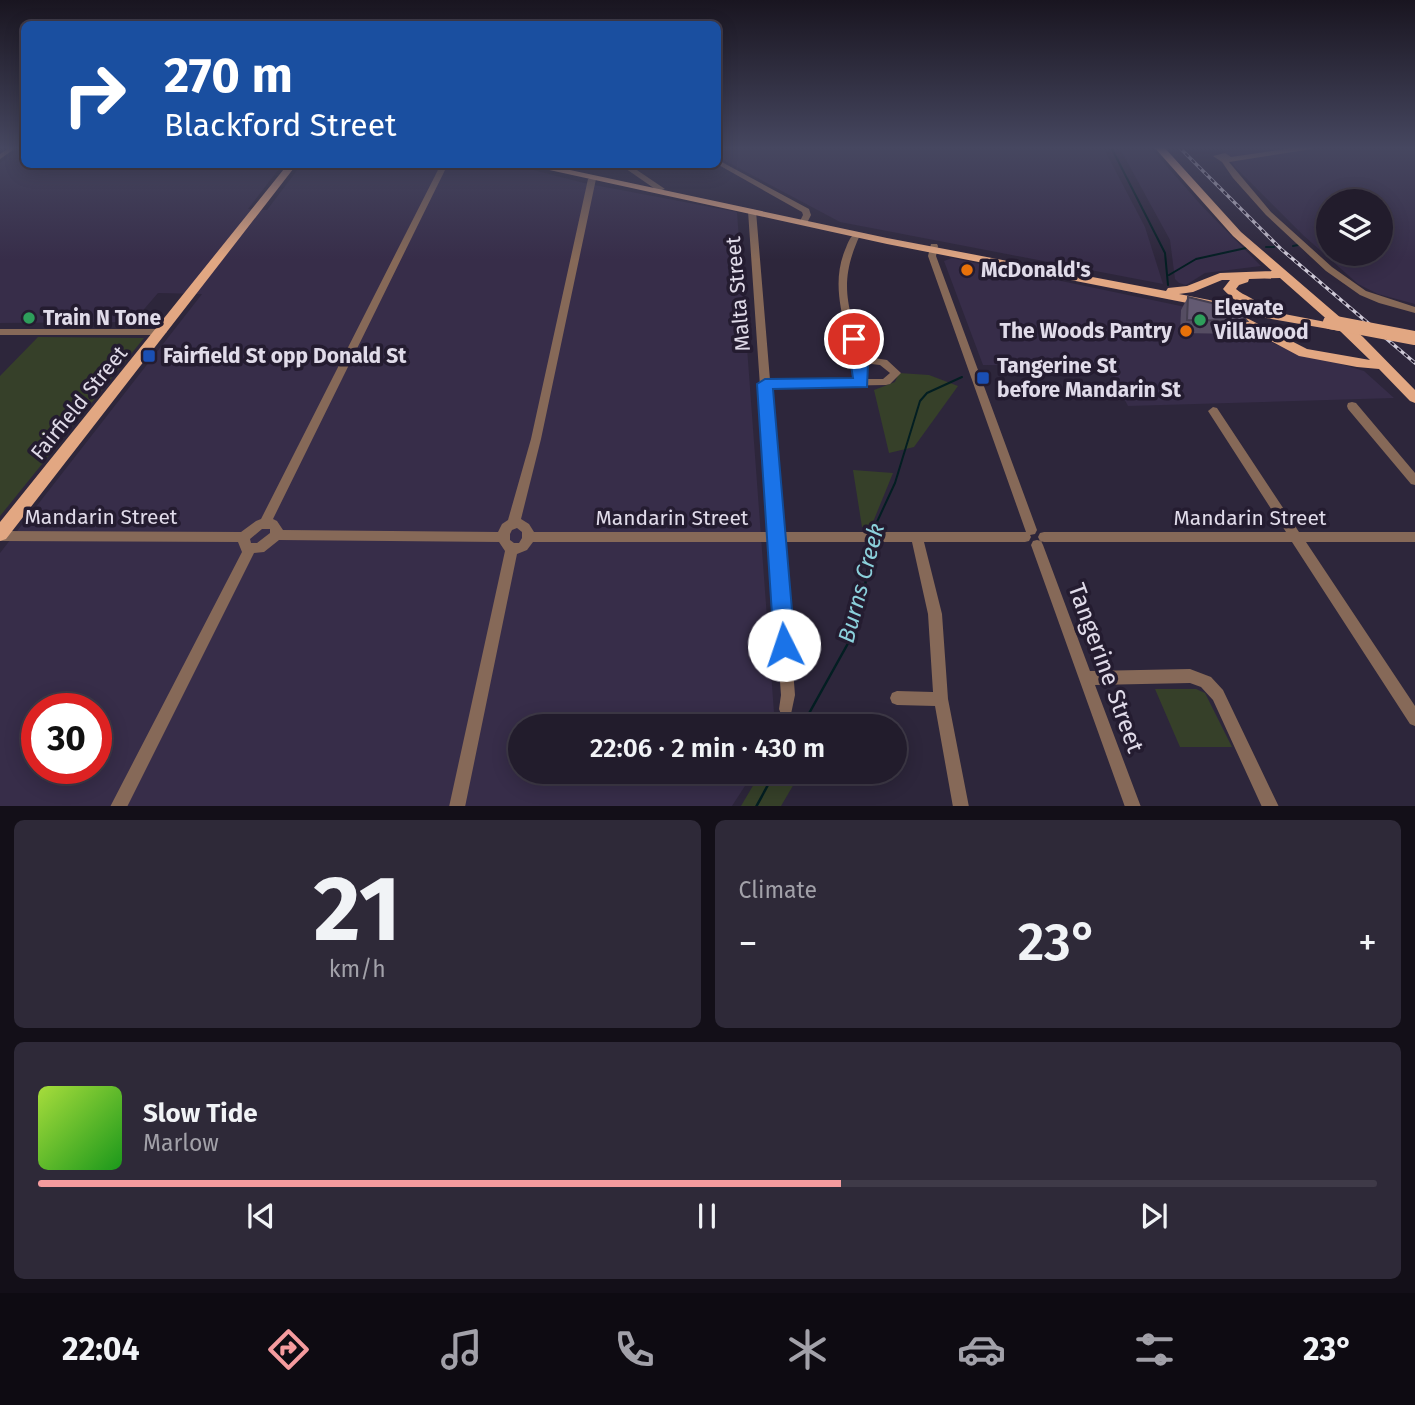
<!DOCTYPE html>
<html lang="en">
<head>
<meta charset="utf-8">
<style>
  :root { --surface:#221c2c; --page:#2e2938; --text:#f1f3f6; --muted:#a2a1a9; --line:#3f3a48; --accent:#f59b9e }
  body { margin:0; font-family:"Fira Sans",sans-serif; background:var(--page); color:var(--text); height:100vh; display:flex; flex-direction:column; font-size:26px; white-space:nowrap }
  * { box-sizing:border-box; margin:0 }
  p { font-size:23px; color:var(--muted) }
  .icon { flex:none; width:38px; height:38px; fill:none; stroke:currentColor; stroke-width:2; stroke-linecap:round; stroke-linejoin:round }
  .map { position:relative; height:806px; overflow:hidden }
  .side { display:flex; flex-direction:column; gap:14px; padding:14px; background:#130f18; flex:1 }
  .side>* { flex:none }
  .banner { position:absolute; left:21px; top:21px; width:700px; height:147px; border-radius:10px; box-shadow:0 4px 18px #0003,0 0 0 2px var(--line); background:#1a4fa0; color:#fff; overflow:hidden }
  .fabs { position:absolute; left:1316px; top:189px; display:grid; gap:14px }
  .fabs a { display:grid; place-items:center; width:77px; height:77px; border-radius:50%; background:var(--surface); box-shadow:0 4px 18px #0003,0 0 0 2px var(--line); font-size:35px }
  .speed { position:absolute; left:21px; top:693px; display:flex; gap:14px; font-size:35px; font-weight:700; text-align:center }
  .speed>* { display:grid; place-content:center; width:91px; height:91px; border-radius:50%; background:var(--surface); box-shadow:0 4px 18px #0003,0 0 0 2px var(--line); line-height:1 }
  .speed .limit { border:10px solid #d22; background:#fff; color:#111 }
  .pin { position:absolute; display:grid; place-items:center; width:60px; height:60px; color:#fff; margin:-30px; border:4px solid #fff; border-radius:50%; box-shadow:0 2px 7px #0007 }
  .me { position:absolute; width:77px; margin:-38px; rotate:356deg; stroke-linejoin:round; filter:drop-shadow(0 0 5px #0008) }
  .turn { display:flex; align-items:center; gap:24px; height:147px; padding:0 28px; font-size:32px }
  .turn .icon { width:91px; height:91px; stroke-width:2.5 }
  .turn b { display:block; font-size:49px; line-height:60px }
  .big { font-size:52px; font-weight:600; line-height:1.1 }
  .side .tile { flex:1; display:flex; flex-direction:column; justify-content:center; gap:10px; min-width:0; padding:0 24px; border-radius:10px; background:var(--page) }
  .side .dial { align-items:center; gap:0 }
  .dial b { font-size:91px; line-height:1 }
  .song { display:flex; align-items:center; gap:21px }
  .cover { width:84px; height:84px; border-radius:10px; background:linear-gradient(135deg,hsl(80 70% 55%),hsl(120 70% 35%)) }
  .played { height:7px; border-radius:4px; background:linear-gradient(90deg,var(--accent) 60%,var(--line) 60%) }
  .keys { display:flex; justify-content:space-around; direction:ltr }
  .heat { display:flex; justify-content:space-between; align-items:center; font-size:38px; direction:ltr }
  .side .tiles { flex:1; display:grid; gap:14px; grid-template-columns:1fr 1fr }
  .tile:last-child { grid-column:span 2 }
  .trip { position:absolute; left:508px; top:714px; width:399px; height:70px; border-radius:35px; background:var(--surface); box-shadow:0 4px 18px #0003,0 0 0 2px var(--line); font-weight:600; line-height:70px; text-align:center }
  .menu { display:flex; height:112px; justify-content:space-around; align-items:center; background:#0e0b12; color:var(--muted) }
  .menu .icon { width:49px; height:49px }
  .menu .on { color:var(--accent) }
  .menu b { font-size:32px; color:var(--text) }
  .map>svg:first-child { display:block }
  .built { fill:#372d49; fill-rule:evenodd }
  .green { fill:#364029 }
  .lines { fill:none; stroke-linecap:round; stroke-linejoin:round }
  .stream-far1 { stroke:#031e22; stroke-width:2 }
  .stream { stroke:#031e22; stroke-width:2.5 }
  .minor { fill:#866958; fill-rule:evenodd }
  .major { fill:#e2a782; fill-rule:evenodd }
  .rail-casing { stroke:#cec9d7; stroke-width:3.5 }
  .rail { stroke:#241c30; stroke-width:2; stroke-dasharray:4.5; stroke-linecap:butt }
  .major-bridge { stroke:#e2a782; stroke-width:14 }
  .wall { fill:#554d62 }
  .building { fill:#635a72; stroke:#453f50; stroke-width:2 }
  .route { fill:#1a73e8; stroke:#114b97; stroke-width:2 }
  .food-dot { fill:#e8710a; stroke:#241c30; stroke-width:2.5 }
  .leisure-dot { fill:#2e9e5b; stroke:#241c30; stroke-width:2.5 }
  .transit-dot { fill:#1a4fb4; stroke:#241c30; stroke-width:2.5 }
  .labels { text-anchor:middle; stroke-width:7; stroke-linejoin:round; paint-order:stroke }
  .poi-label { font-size:21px; font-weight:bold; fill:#e0dbe9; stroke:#241c30; text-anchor:start }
  .street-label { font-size:21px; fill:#e0dbe9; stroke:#241c30 }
  .water-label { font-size:23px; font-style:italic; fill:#8bd0db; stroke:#241c30 }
  .near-street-label { font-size:24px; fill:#e0dbe9; stroke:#241c30 }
</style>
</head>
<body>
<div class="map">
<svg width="1415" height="807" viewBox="0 0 1415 807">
  <rect width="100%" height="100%" fill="#2d263b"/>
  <path class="built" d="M21,147H24V164L282,165L248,209L267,210L301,165L510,164L584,183L737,212L775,726H520V772H754L732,806H0V553L202,294L158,293L133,322L0,323V163ZM37,709H96V768H37Z
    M718,147H1103L1145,227L1163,284L840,222L718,157Z
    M1119,147H1150L1201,205L1261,266L1205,273L1186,285L1179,283L1175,279L1170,240Z
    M1220,147H1415V304L1378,294L1358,284L1303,235L1236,168ZM1328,201H1381V254H1328Z
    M952,258L1219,314L1277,345L1364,371L1394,398L1128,406L1107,366L983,365L944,261Z"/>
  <path class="green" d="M38,337L144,338L0,516V376Z
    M899,373L929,375L958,386L914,447L889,453L874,390L895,382Z
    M853,470L893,473L871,527H862Z
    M1155,689H1196L1205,693L1232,747H1180Z
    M761,772H801L781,806H741Z"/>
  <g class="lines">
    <path class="stream-far1" d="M1111,147L1165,253L1168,285
      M1293,246L1298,245
      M1266,247H1274
      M1169,275L1196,259L1246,248
      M876,524L895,483L920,401L927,393L962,377"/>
    <path class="stream" d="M875,532L877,522
      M802,726L851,638L862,602L873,541
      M756,807L775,772"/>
    <path class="minor" d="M10,147H17L0,159V154Z
      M1299,147H1315L1312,149L1229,162L1271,212L1332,267L1366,291L1415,307V313L1379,303L1360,295L1326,271L1266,215L1233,178L1222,162L1213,156L1225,153L1231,157Z
      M718,160L809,209L811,215L806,225H803L799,223L803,215L802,212L717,164Z
      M441,164H448L273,519L277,521L283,530L498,532L502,524L508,520L531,439L588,179L592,177L596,179L541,439L521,519L529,524L534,532H770L748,211L752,209L756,211L770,380H856C852,336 827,294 845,250C848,243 850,236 856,233L860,235C837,285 849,306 862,356L887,360L901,373L890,384L886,385L770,387L782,532H1026L928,256L931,244H937L938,246L936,256L1037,530L1035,534L1030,535L1031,537L1029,541L1025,542H924L942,614L948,699L969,807H953L935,706L897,705L892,703L890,698L892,693L897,691L933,692L928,614L912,542H783L795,695L791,714L786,716L781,714L779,709L781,695L770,542H533L527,550L517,554L465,807H449L505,551L499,542L279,540L264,552L254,553L127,807H110L242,552L238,542L0,541V531L241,532L256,521L261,519ZM863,363L880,365L890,373L883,379H866ZM517,528L522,532V538L519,543H514L510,540V534L512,530ZM262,529H270V533L257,543H251L250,539Z
      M619,164H628L665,189L658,191Z
      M0,329H162L167,332L162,335H0Z
      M1352,402L1356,403L1415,473V485L1411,484L1348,409L1347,406L1348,403Z
      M1213,407L1217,408L1299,532H1415V542H1306L1415,706V726L1410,724L1292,542H1044L1040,541L1038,537L1040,533L1044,532H1286L1208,411Z
      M1037,540L1041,541L1043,545L1090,671L1190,669L1211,677L1223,690L1279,807H1262L1213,700L1201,687L1190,683L1095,685L1141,807H1125L1031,545L1033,541Z"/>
    <path class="major" d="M1154,147H1164L1241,232L1363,337L1415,390V403L1410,401L1379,369L1357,367L1299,356L1226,317L1224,314L1228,311L887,244L522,164H542L887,238L1166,291L1168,288L1187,286L1220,273L1272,271L1233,236ZM1280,278L1331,323L1259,309L1263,306C1256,299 1244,296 1236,289L1239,285L1248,282L1249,279ZM1222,280H1230L1223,289C1231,298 1239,303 1250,308L1179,294L1193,292ZM1237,313L1340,331L1370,360L1307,349Z
      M288,164H297L6,539L0,541V522Z"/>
    <defs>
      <path id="rail" d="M1179,147L1281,249L1415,363"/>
    </defs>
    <use href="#rail" class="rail-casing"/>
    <use href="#rail" class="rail"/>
    <path class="major-bridge" d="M1330,322L1415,338"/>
  </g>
  <path class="wall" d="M1188,297L1247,321L1239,334L1180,333L1181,310Z"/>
  <path class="building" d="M1188,297L1236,309L1247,321L1187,320Z"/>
  <linearGradient id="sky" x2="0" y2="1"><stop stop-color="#191520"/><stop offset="0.57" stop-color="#464760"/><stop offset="1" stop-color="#464760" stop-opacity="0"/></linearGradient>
  <rect width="1415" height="260" fill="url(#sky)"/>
  <path class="route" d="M854,334L862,339L868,363L867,387L773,389L795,645L792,651L784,654L777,651L774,645L757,384L765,379L853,378L847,339Z"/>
  <g class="food-dot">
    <circle cx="967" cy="270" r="7"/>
    <circle cx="1186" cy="331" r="7"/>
  </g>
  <g class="leisure-dot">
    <circle cx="29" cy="318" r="7"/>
    <circle cx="1200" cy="320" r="7"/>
  </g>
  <g class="transit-dot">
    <rect x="142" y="349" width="14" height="14" rx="3.5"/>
    <rect x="976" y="371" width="14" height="14" rx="3.5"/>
  </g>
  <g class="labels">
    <g class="poi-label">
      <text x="981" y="277">McDonald's</text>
      <text x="1214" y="315">Elevate<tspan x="1214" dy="24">Villawood</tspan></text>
      <text x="43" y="325">Train N Tone</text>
      <text x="1172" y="338" text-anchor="end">The Woods Pantry</text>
      <text x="163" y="363">Fairfield St opp Donald St</text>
      <text x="997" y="373">Tangerine St<tspan x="997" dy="24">before Mandarin St</tspan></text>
    </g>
    <g class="street-label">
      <text transform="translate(738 294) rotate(-95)" y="7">Malta Street</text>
      <text transform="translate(79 403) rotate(-51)" y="7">Fairfield Street</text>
      <text x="101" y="524">Mandarin Street</text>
      <text x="672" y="525">Mandarin Street</text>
      <text x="1250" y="525">Mandarin Street</text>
    </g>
    <g class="water-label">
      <text transform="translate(861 583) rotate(-75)" y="8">Burns Creek</text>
    </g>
    <g class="near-street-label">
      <text transform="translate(1106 668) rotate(70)" y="8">Tangerine Street</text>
    </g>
  </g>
</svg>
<div class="fabs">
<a><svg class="icon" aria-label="layers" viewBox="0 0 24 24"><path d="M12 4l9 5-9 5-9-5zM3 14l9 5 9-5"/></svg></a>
</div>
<div class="speed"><div class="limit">30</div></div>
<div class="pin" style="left:854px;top:339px;background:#d93025"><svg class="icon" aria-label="arrive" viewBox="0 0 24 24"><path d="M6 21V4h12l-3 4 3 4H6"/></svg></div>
<svg class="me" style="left:784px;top:645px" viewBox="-20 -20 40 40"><circle r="19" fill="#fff"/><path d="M0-13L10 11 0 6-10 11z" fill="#1a73e8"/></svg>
<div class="trip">22:06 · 2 min · 430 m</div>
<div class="banner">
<div class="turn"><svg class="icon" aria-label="right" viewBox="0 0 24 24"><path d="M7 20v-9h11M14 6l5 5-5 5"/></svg><div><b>270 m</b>Blackford Street</div></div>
</div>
</div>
<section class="side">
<div class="tiles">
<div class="tile dial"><b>21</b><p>km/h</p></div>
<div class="tile"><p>Climate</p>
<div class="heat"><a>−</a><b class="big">23°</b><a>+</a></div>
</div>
<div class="tile">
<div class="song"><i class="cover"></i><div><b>Slow Tide</b><p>Marlow</p></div></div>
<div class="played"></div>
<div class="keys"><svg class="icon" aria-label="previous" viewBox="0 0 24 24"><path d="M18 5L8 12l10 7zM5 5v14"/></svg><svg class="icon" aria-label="pause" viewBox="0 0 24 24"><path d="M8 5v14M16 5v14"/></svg><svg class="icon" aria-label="next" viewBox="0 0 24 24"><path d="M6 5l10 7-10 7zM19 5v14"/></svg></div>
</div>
</div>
</section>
<nav class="menu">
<b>22:04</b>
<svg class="icon on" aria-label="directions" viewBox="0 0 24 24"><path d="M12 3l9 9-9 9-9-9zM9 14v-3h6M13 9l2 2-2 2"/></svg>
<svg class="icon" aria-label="music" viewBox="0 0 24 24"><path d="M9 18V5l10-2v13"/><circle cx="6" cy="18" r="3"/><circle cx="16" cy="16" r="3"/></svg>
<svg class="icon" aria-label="phone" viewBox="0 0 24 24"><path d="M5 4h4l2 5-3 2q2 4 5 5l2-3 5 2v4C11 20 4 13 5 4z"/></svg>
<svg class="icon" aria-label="climate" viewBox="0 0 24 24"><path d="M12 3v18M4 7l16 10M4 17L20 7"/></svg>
<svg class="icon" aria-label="car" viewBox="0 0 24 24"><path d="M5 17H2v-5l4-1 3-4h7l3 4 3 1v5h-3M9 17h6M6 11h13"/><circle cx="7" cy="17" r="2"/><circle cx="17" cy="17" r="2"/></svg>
<svg class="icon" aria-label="filters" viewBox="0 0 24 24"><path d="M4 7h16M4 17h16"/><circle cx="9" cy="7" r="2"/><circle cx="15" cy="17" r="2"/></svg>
<b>23°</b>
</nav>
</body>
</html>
